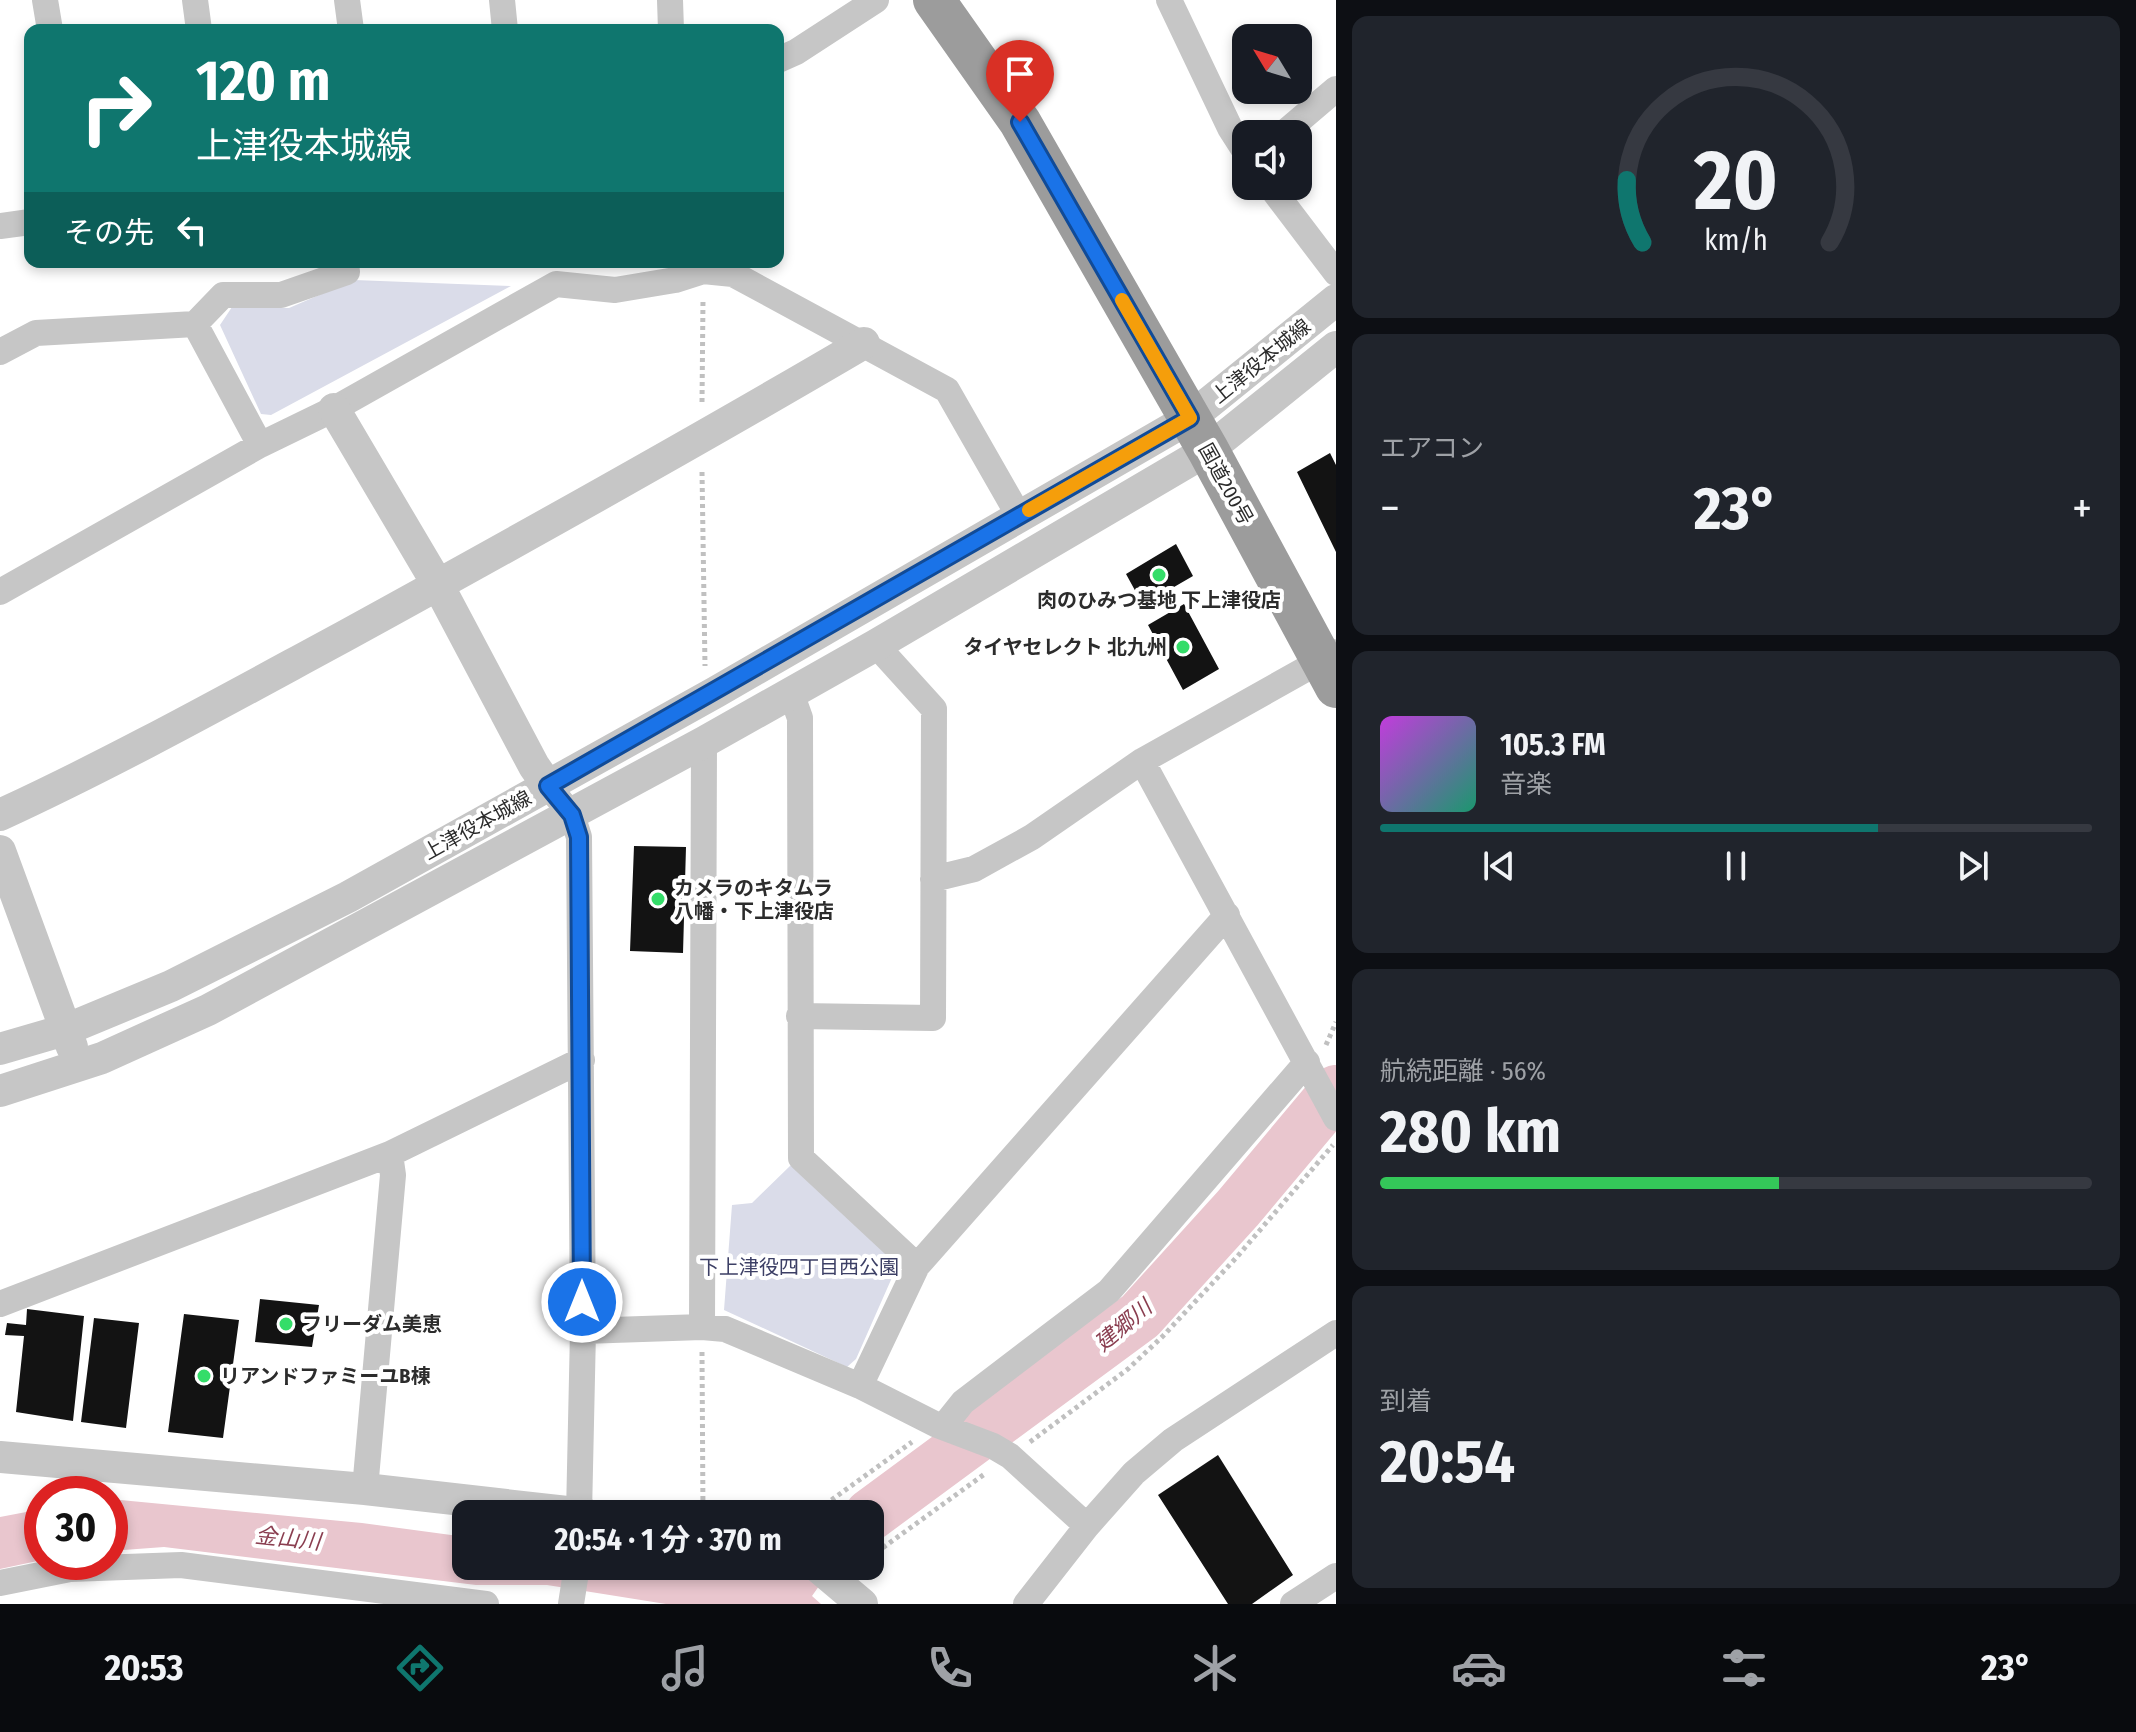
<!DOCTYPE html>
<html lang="ja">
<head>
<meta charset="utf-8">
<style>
  :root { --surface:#171b24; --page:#20242c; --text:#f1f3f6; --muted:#9ea1a6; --line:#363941; --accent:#0f766e }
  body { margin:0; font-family:"Fira Sans Condensed","Noto Sans JP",sans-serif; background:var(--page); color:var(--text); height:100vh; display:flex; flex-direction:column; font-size:30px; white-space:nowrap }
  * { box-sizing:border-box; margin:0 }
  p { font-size:26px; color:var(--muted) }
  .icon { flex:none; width:44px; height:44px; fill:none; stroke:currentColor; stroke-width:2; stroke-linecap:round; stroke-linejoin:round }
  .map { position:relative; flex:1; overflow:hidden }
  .side { display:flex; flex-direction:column; gap:16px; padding:16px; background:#0d0f14; width:800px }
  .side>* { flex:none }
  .guide { position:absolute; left:24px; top:24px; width:760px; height:244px; border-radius:16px; box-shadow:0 4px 12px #0003; background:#0f766e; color:#fff; overflow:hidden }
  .needle { width:52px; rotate:308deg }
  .fabs { position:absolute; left:1232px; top:24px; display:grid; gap:16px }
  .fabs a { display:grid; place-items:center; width:80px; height:80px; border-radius:16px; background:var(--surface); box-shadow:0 4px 12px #0003; font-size:40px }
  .speed { position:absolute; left:24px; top:1476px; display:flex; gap:16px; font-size:40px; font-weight:700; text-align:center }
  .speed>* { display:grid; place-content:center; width:104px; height:104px; border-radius:50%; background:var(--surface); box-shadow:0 4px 12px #0003; line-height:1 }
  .speed .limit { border:12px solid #d22; background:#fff; color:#111 }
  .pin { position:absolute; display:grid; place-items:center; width:68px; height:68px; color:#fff; margin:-82px -34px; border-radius:50% 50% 50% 0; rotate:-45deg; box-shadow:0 0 8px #0007 }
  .pin .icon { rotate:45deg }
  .me { position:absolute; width:88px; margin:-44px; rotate:0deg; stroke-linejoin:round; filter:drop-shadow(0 0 6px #0008) }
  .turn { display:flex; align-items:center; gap:28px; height:168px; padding:0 40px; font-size:36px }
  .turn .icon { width:104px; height:104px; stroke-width:2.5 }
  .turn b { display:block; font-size:56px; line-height:68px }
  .then { display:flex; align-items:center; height:76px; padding:0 40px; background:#0003; gap:16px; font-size:30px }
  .big { font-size:60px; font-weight:700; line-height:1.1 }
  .side .widget { flex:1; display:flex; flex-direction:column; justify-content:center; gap:12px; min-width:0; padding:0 28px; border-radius:16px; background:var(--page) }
  .side .dial { align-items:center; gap:0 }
  .dial svg { height:208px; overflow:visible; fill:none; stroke:var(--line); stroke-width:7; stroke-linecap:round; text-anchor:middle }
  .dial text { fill:var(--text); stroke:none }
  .song { display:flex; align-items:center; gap:24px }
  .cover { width:96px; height:96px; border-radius:12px; background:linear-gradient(135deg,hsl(290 70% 55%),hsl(160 70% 35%)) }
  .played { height:8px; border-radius:4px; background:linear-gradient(90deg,var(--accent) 70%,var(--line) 70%) }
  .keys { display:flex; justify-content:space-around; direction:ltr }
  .heat { display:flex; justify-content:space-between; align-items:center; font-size:44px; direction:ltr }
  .charge { height:12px; border-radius:6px; background:linear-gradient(90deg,#34c759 56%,var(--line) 0) }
  .trip { position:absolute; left:452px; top:1500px; width:432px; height:80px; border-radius:16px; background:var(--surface); box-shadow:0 4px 12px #0003; font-weight:700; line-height:80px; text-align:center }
  .menu { display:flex; height:128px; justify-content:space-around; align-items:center; background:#090b0e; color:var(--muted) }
  .menu .icon { width:56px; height:56px }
  .menu .selected { color:var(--accent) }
  .menu b { font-size:36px; color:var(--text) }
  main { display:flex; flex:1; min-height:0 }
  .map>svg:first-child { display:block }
  .green { fill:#dadce9 }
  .water { fill:#e9c6ce }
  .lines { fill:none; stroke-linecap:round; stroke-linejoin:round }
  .river { stroke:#e9c6ce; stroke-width:52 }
  .building { fill:#131313 }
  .path { stroke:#c0c0c0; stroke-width:5; stroke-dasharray:4 4; stroke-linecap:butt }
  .minor { stroke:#c6c6c6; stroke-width:26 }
  .tertiary { stroke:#c6c6c6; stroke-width:32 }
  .trunk { stroke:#9c9c9c; stroke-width:42 }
  .route-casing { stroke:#114b97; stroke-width:20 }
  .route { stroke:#1a73e8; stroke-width:14 }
  .slow { stroke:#f59e0b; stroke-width:14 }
  .poi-dot { fill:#34dd69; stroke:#fff; stroke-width:3 }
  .labels { text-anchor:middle; stroke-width:8; stroke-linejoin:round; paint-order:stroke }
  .street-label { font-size:20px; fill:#2c2c2c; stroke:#fff }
  .poi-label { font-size:20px; font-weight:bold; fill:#2c2c2c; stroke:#fff; text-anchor:start }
  .park-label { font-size:20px; fill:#3c3f65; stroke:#fff }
  .water-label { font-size:22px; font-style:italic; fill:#8a3e50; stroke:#fff }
</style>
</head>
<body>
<main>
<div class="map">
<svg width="1336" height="1604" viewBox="0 0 1336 1604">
  <rect width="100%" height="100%" fill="#fff"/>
  <path class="green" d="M354,280L511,286L271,415L261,414L220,325L232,307L289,308Z
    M791,1165L891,1257L894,1273L856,1359L847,1367L724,1310L732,1205L752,1203Z"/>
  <path class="water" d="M952,1444L971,1454L870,1527V1514H851Z
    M110,1499L362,1523L466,1537V1566H692L762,1578L779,1566H833L812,1596L821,1604H666L547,1585H476L164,1547L110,1551Z
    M42,1509V1560L0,1569V1517Z"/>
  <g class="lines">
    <path class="river" d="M870,1515L1140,1316L1238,1208L1336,1091"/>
  </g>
  <path class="building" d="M1330,453L1336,465V552L1297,472Z
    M1176,544L1193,576L1143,605L1126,574Z
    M1184,604L1219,669L1183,690L1148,625Z
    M634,846L686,847L683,953L630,951Z
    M260,1299L319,1305L312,1347L255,1342Z
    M27,1309L84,1316L73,1421L16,1412L24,1336L5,1335L7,1323L26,1325Z
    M184,1314L239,1320L223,1438L168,1432Z
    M94,1318L139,1323L126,1428L81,1422Z
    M1218,1455L1293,1575L1252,1604H1228L1158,1495Z"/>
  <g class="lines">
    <path class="path" d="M702,402L703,300
      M702,472L705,666
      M1326,1045L1336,1022
      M702,1352L703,1514
      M1030,1442L1128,1369L1163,1336L1236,1258L1333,1145
      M812,1514L912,1442
      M870,1557L986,1473"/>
    <path class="minor" d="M45,0L50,30
      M195,0L199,30
      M347,0L351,30
      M502,0L505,30
      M670,0L671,30
      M1169,0L1230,128L1246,153
      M778,60L796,52L876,0
      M1283,134L1336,89
      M1270,186L1336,273
      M0,226L30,222
      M195,324L223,295H281L347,272L346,262
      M0,352L36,333L195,324L260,445
      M0,592L260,445L334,409L556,284L615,290L675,280L703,271L733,274L947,390L1019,516
      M791,693L800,718L801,1158L917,1266
      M1142,761L1336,1118
      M548,786L572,815L579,837L583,1331L579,1514
      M933,879L974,869L1032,837L1142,761L1322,660L1332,652
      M799,1016L933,1018L934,709L876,645
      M0,1304L390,1154L582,1060
      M702,1327L704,742
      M583,1331L702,1327L725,1329L860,1386L935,1424L993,1446L1010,1456L1087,1526
      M860,1386L917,1266L1227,915
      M943,1427L963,1402L1109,1291L1307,1062
      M365,1489L393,1175L390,1154
      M0,1583L70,1569L181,1565L486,1604
      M571,1604L577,1566
      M1026,1604L1087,1526L1134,1473L1173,1440L1336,1333
      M1293,1604L1336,1576"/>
    <path class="tertiary" d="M334,409L438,585L534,766L548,786
      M0,815C117,761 230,698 343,637C518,541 692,444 864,343
      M0,851L72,1047
      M0,1049L65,1030L171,986L348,897L716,692L1190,418L1336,300
      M0,1091L102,1058L208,1010L704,742L876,645L1208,450L1336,347
      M0,1457L365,1489L585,1514
      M817,1566L862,1604"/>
    <path class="trunk" d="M934,0L1020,122L1208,450L1336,687"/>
  </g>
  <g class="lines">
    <defs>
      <path id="route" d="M582,1302L579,837L572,815L548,786L1190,418L1020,122"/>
    </defs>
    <use href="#route" class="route-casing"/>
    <use href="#route" class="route"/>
    <path class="slow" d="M1029,510L1190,418L1122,300"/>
  </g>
  <g class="poi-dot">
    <circle cx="1159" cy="575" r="8"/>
    <circle cx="1183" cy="647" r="8"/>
    <circle cx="658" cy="899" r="8"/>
    <circle cx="286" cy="1324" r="8"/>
    <circle cx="204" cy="1376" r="8"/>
  </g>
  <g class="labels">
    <g class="street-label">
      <text transform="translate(1261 361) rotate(-39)" y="7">上津役本城線</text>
      <text transform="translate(1226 484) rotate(61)" y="7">国道200号</text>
      <text transform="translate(477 825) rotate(-29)" y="7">上津役本城線</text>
    </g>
    <g class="poi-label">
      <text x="1159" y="607" text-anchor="middle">肉のひみつ基地 下上津役店</text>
      <text x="1167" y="654" text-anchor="end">タイヤセレクト 北九州</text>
      <text x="674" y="895">カメラのキタムラ<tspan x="674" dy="23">八幡・下上津役店</tspan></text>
      <text x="302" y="1331">フリーダム美恵</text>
      <text x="220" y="1383">リアンドファミーユB棟</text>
    </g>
    <g class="park-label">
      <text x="799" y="1274">下上津役四丁目西公園</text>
    </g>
    <g class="water-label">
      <text transform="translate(1123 1325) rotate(-40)" y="8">建郷川</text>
      <text transform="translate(288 1538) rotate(6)" y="8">金山川</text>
    </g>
  </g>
</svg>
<div class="fabs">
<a><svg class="needle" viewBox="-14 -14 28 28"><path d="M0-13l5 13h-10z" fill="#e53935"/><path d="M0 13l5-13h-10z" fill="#9ea1a6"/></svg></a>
<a><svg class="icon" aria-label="sound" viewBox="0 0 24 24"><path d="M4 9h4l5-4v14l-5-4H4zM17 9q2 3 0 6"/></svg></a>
</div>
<div class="speed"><div class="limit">30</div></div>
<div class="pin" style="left:1020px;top:122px;background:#d93025"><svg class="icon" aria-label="arrive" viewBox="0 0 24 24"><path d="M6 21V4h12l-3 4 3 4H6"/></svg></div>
<svg class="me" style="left:582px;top:1302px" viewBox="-20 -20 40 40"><circle r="17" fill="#1a73e8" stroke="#fff" stroke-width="3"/><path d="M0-11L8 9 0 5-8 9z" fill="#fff"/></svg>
<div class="trip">20:54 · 1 分 · 370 m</div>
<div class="guide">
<div class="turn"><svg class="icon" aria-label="right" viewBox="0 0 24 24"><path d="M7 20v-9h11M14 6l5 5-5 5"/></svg><div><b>120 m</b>上津役本城線</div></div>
<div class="then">その先<svg class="icon" aria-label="left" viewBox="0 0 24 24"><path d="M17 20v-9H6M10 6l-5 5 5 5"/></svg></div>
</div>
</div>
<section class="side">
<div class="widget dial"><svg viewBox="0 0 100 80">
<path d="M14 69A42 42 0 1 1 86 69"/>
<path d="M14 69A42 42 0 0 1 8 45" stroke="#0f766e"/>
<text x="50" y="56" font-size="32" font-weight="700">20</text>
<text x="50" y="72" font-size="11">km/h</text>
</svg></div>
<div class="widget"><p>エアコン</p>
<div class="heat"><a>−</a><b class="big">23°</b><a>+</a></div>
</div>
<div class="widget">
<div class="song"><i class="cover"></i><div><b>105.3 FM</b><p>音楽</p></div></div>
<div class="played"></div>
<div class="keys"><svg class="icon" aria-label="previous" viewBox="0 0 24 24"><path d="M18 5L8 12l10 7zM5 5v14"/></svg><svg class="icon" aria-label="pause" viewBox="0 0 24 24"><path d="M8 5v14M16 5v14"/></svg><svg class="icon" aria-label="next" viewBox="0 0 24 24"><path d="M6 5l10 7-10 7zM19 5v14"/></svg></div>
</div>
<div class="widget"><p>航続距離 · 56%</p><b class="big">280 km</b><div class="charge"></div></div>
<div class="widget"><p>到着</p><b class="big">20:54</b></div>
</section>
</main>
<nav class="menu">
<b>20:53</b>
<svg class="icon selected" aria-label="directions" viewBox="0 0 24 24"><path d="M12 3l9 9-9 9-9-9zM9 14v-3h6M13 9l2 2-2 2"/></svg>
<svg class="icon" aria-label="music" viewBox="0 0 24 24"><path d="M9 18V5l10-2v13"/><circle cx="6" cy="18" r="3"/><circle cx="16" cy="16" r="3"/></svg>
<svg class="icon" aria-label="phone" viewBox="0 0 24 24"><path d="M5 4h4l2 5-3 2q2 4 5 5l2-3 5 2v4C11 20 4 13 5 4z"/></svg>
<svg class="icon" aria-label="climate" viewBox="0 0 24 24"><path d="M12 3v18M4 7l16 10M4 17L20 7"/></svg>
<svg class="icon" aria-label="car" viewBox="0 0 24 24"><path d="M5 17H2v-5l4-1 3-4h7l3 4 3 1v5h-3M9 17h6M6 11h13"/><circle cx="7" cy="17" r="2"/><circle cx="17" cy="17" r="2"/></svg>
<svg class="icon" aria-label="filters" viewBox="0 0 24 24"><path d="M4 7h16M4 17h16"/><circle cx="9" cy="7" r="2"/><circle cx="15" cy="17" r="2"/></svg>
<b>23°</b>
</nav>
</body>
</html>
